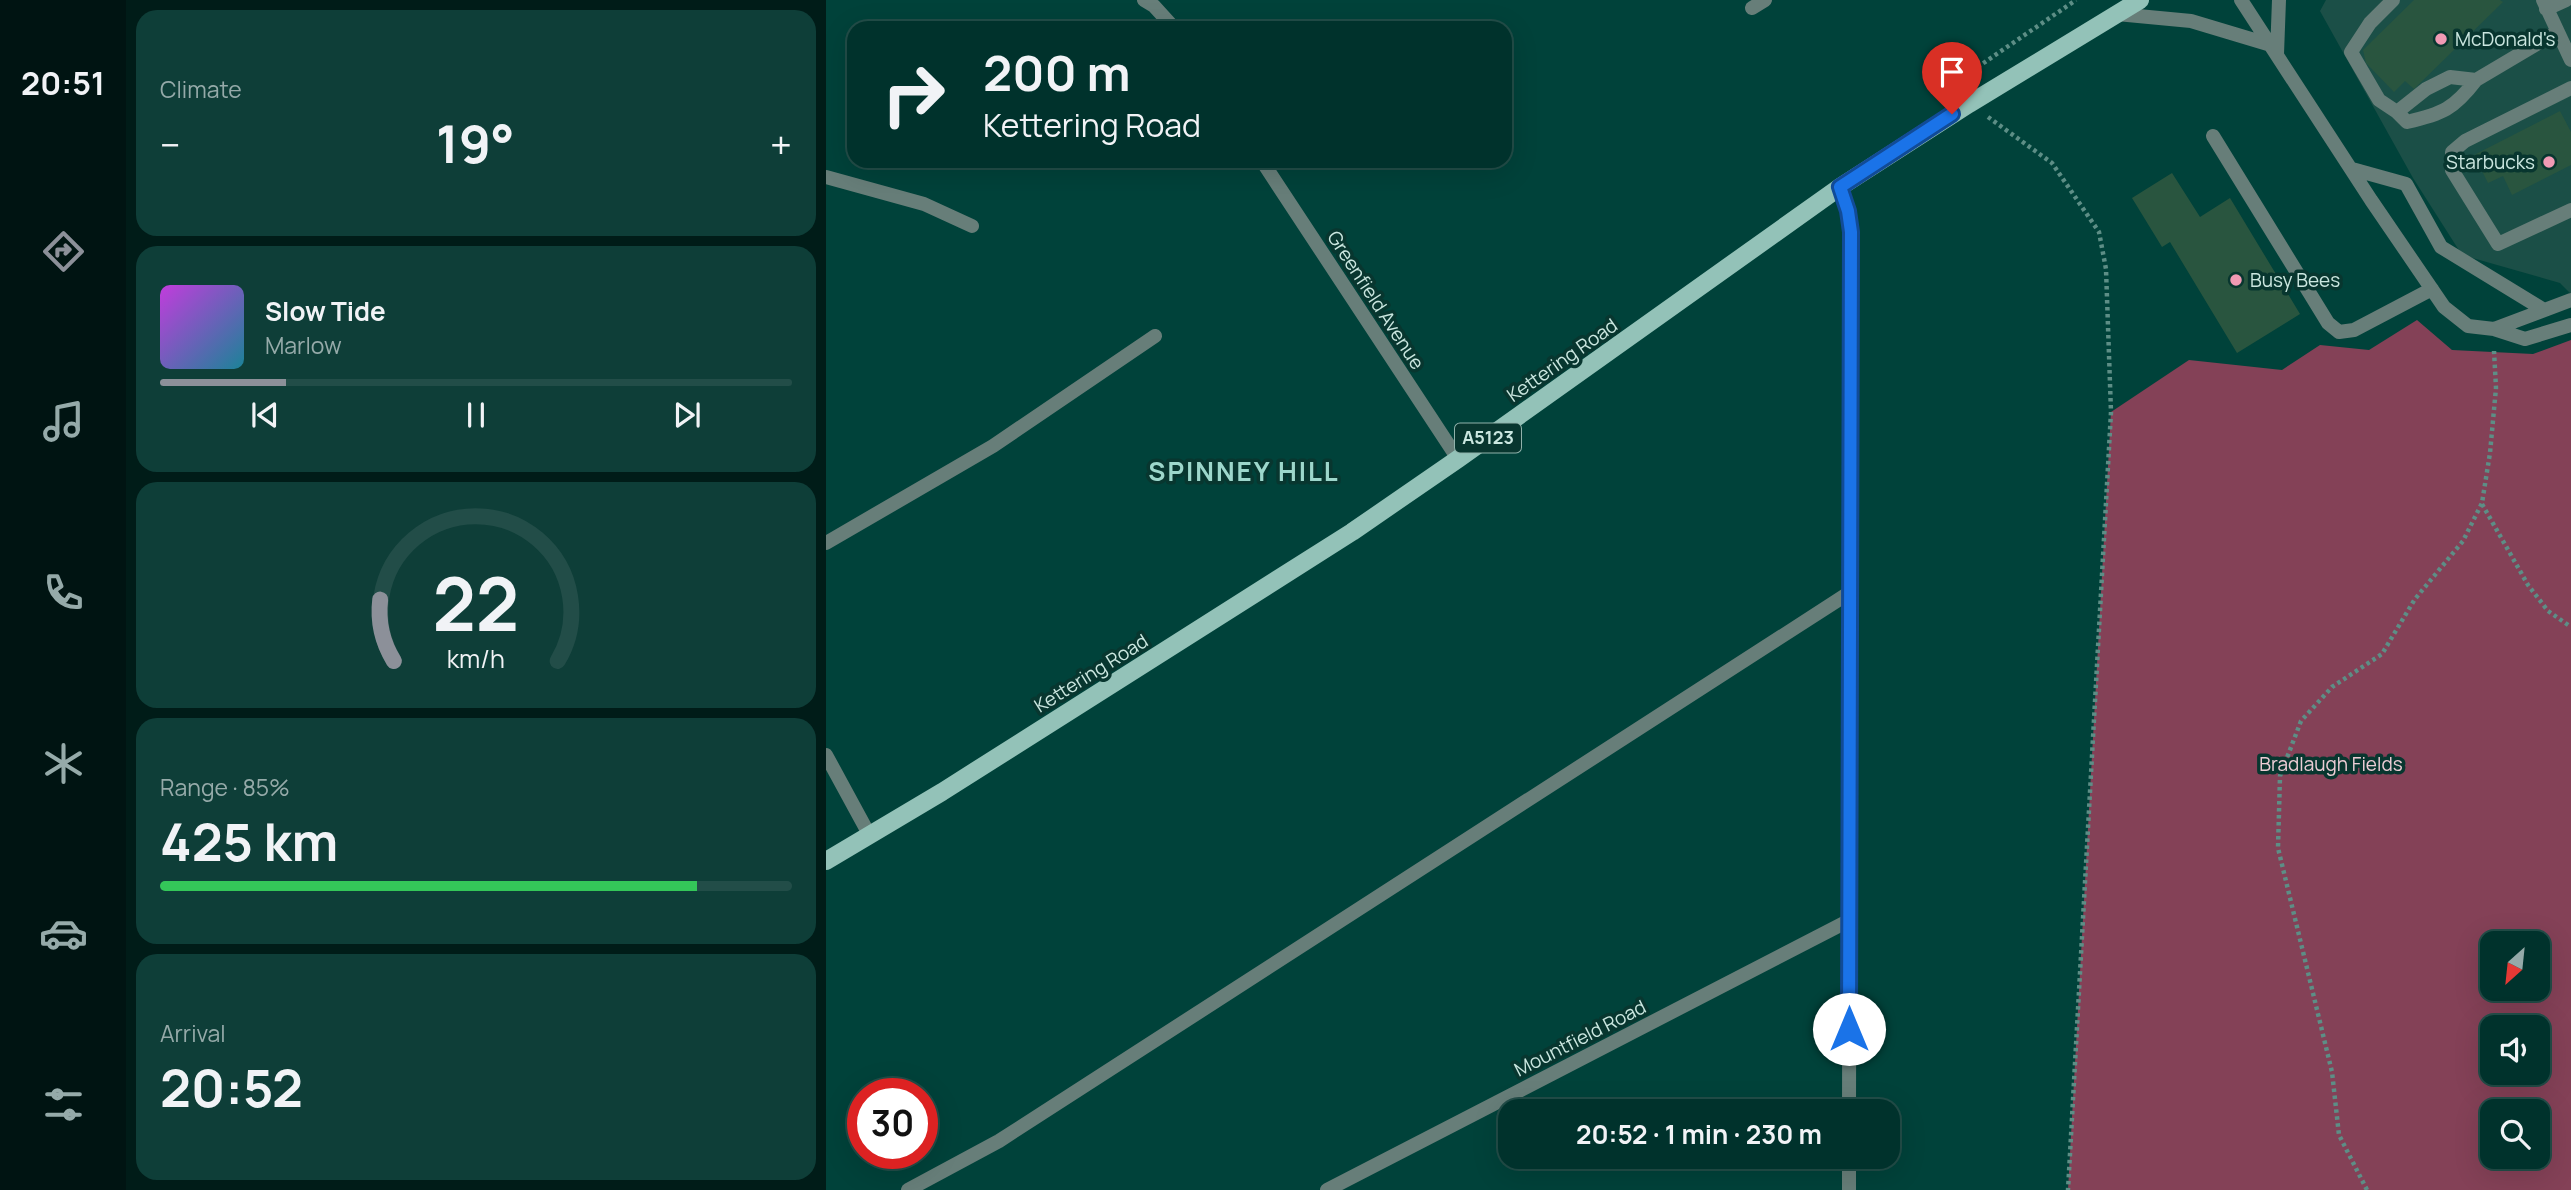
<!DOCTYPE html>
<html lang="en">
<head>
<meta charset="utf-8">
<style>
  :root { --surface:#00322c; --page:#0e3e38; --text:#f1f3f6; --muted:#95aaa9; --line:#224d48; --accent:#8c9099 }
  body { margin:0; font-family:Manrope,sans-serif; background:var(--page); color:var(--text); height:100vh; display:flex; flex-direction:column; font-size:26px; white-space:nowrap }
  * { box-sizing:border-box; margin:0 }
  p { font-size:23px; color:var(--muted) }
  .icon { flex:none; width:38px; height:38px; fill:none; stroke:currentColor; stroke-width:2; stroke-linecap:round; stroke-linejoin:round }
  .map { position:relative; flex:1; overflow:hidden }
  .details { display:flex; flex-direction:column; gap:10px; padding:10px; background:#001c18; width:700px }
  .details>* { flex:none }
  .banner { position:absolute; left:21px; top:21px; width:665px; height:147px; border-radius:21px; box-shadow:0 7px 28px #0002,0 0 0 2px var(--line); background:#00322c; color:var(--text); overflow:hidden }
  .needle { width:46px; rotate:207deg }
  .controls { position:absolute; left:1654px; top:931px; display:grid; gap:14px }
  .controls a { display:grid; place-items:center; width:70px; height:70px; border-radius:14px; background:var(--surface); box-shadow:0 7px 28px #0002,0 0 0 2px var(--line); font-size:35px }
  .speed { position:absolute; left:21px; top:1078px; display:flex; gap:14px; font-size:35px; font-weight:700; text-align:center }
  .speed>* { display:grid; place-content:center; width:91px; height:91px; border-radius:50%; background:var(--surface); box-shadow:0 7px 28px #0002,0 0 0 2px var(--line); line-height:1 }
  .speed .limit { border:10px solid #d22; background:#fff; color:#111 }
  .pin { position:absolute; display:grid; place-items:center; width:60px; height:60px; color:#fff; margin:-72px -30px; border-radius:50% 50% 50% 0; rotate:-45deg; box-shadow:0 0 7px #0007 }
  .pin .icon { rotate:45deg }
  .me { position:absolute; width:77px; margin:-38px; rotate:0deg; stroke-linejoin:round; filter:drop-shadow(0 0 5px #0008) }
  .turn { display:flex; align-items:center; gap:24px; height:147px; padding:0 21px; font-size:32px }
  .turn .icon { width:91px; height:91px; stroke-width:2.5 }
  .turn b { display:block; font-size:49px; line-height:60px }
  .big { font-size:52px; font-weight:700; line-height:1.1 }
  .details .tile { flex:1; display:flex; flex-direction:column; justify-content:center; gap:10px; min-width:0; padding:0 24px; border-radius:21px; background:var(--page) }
  .details .dial { align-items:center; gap:0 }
  .dial svg { height:182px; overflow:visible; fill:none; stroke:var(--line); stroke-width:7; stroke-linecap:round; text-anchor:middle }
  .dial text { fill:var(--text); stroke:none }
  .song { display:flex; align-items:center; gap:21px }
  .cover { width:84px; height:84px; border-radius:10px; background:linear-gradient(135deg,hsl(290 70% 55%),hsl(190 70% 35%)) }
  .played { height:7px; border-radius:4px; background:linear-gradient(90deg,var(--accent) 20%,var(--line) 20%) }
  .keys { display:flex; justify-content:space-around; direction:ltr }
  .heat { display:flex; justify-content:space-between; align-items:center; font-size:38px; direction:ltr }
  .charge { height:10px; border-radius:5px; background:linear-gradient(90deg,#34c759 85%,var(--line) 0) }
  .trip { position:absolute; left:672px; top:1099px; width:402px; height:70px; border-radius:21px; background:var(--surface); box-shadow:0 7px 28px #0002,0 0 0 2px var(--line); font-weight:700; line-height:70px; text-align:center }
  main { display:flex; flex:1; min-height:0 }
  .tab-bar { display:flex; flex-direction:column; width:126px; justify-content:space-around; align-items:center; background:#001412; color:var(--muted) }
  .tab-bar .icon { width:49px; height:49px }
  .tab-bar .selected { color:var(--accent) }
  .tab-bar b { font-size:32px; color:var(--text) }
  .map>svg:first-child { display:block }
  .built { fill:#1b4f47 }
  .green { fill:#844157; fill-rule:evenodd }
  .building { fill:#29553f }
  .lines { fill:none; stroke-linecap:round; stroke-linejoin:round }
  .path { stroke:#5d8e86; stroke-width:4.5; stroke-dasharray:3.5 3.5; stroke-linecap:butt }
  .lane { stroke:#677e79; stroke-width:14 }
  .street { stroke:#677e79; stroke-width:14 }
  .primary { stroke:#93c2b8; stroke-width:18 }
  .route-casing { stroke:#114b97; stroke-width:18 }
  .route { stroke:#1a73e8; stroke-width:12 }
  .poi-dot { fill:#f19ab4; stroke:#08362f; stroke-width:2.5 }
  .labels { text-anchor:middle; stroke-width:7; stroke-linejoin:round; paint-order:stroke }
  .shield { fill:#08362f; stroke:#90b2ab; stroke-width:2 }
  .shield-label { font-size:18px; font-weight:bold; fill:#cbe7e0 }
  .poi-label { font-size:19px; fill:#cbe7e0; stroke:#08362f; text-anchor:start }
  .street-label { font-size:19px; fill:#cbe7e0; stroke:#08362f }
  .park-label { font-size:19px; fill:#edcdd5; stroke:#08362f }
  .district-label { font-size:26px; font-weight:bold; letter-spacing:2px; fill:#9dd7cb; stroke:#08362f }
</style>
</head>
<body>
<main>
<nav class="tab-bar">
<b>20:51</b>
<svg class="icon selected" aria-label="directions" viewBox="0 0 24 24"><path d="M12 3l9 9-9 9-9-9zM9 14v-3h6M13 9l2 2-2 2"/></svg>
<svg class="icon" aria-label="music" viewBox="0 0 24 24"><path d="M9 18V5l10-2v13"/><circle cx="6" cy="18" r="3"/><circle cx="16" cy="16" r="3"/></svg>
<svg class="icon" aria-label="phone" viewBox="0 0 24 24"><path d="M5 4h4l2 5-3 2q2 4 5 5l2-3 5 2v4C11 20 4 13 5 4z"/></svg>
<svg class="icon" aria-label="climate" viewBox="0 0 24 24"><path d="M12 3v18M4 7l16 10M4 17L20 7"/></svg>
<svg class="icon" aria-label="car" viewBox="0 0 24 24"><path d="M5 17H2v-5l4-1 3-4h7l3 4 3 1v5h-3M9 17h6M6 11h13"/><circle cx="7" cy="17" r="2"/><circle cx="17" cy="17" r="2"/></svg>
<svg class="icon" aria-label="filters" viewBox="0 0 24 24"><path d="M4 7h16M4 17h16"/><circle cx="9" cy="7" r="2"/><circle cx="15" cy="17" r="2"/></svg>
</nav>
<section class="details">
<div class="tile"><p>Climate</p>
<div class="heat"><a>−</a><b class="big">19°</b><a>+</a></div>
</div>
<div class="tile">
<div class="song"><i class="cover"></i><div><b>Slow Tide</b><p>Marlow</p></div></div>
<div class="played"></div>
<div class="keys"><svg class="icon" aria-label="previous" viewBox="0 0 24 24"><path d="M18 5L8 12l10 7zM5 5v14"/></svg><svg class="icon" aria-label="pause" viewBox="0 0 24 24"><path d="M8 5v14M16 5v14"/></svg><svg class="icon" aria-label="next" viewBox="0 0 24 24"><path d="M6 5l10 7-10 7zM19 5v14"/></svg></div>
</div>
<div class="tile dial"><svg viewBox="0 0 100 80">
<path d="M14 69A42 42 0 1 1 86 69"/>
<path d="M14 69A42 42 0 0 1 8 42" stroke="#8c9099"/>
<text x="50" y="56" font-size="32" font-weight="700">22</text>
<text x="50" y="72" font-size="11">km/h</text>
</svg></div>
<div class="tile"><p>Range · 85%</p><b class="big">425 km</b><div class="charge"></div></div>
<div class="tile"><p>Arrival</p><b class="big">20:52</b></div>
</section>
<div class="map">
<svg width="1745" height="1190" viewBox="0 0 1745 1190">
  <rect width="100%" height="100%" fill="#00423a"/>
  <path class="built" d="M1500,0H1745V294L1734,283L1636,255L1587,178L1494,11Z"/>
  <path class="green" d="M1591,320L1626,350L1707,354L1745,340V1190H1242L1285,412L1363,360L1456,370L1494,345L1543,350ZM1666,943H1712V989H1666ZM1666,1027H1712V1073H1666ZM1666,1111H1712V1157H1666Z"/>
  <path class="building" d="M1588,0H1674L1677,2L1588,89L1579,81L1568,92L1540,63L1537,50Z
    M1734,111L1745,132V165L1686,195L1677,176L1662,183L1648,155Z
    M1346,173L1374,217L1404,198L1474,314L1411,353L1344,242L1336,247L1306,198Z"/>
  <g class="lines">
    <path class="path" d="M1134,79L1250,0
      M1162,117L1226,163L1273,232L1280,269L1285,412L1242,1190
      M1656,504L1702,585L1722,611L1745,627
      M1541,1190L1513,1135L1506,1072L1452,848L1454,776L1475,721L1506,687L1556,654L1589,599L1637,541L1656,503L1664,453L1670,388L1668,351"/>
    <path class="lane" d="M1415,0L1545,200L1618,307L1642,326L1668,329L1699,339L1745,325
      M1567,0L1544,23L1525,52L1553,100L1571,112L1581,122C1616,114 1628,109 1650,80
      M1717,0L1745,60
      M926,8L939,0
      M1720,9L1740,0
      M1291,14L1365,21L1445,45
      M1451,54L1453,0
      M1745,88L1639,141L1626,152V170L1672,244L1745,210
      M1571,112L1600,89L1624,77L1650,80L1731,32
      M1387,136L1502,323L1513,332L1528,330L1606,289
      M1526,169L1580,184L1615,247L1718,310
      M0,177L98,204L146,226
      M1668,329L1745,300
      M0,543L167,446L329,336
      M82,1190L173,1141L1026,591"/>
    <path class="street" d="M318,0L328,6L348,28
      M436,161L632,459
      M1014,187L1022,211L1025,232L1023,1111
      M0,755L44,836
      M501,1190L1024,920
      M1023,1190V1157"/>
    <path class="primary" d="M0,861L116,792L526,532L632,459L1014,187L1143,104L1314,0"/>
  </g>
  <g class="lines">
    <defs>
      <path id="route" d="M1023,1029L1025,232L1022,211L1014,187L1126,114"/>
    </defs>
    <use href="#route" class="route-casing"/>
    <use href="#route" class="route"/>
  </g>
  <g class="poi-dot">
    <circle cx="1615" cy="39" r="7"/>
    <circle cx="1723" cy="162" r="7"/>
    <circle cx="1410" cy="280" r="7"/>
  </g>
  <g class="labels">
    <rect class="shield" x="629" y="423.5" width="66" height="29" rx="5"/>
    <g class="shield-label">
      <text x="662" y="444">A5123</text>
    </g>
    <g class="poi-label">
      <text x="1629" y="46">McDonald's</text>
      <text x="1709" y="169" text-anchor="end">Starbucks</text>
      <text x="1424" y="287">Busy Bees</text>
    </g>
    <g class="street-label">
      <text transform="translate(550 300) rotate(57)" y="7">Greenfield Avenue</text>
      <text transform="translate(736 360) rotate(-35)" y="7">Kettering Road</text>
      <text transform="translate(265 673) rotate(-32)" y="7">Kettering Road</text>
      <text transform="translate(754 1038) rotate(-27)" y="7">Mountfield Road</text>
    </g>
    <g class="park-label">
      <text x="1505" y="771">Bradlaugh Fields</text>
    </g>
    <g class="district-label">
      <text x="418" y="481">SPINNEY HILL</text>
    </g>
  </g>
</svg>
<div class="controls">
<a><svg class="needle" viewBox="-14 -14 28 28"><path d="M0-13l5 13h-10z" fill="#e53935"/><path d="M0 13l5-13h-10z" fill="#95aaa9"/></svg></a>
<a><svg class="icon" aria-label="sound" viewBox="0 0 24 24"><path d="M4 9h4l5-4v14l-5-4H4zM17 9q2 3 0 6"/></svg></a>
<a><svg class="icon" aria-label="search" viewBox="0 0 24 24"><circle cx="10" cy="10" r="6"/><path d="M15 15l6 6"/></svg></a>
</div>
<div class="speed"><div class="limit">30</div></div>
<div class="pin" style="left:1126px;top:114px;background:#d93025"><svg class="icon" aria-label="arrive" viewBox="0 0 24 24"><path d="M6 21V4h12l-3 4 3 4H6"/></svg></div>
<svg class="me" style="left:1023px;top:1029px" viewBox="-20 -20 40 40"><circle r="19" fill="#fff"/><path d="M0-13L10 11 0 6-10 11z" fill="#1a73e8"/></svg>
<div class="trip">20:52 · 1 min · 230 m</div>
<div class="banner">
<div class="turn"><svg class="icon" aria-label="right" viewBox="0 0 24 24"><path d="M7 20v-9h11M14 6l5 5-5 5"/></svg><div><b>200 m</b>Kettering Road</div></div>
</div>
</div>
</main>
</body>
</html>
